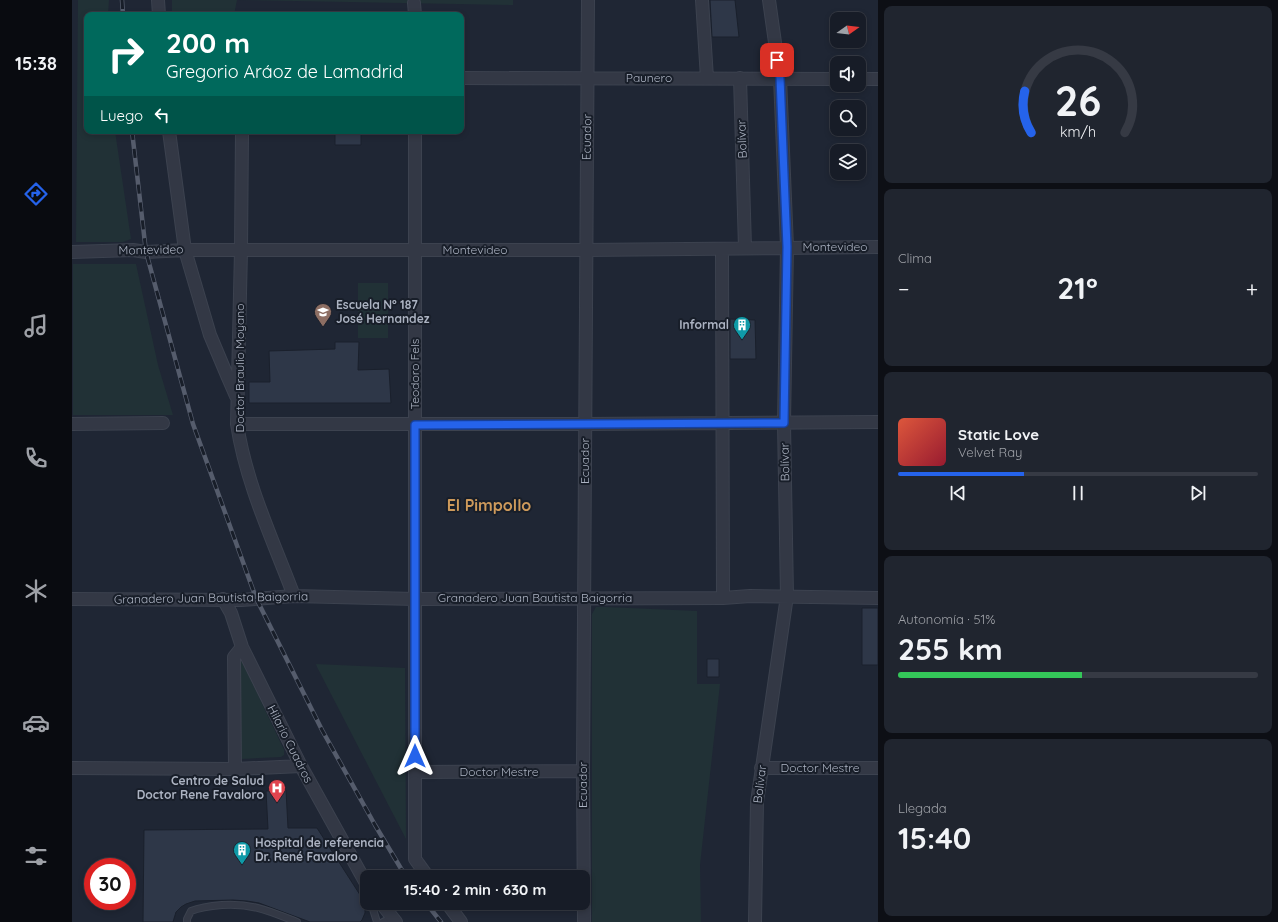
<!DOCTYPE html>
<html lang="es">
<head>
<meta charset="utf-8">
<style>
  :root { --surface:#171c27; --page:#20252f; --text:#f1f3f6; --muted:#9ea1a7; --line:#363a44; --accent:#2563eb }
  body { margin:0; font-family:Quicksand,sans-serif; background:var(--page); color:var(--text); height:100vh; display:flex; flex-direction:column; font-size:15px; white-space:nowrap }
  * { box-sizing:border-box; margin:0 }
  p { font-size:13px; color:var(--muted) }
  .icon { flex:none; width:22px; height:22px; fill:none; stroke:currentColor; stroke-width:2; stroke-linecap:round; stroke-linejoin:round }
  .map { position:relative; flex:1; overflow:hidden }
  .drawer { display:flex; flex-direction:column; gap:6px; padding:6px; background:#0d0f15; width:400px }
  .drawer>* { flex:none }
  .banner { position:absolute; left:12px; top:12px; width:380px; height:122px; border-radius:8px; box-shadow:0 2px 6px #0003,0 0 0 1px var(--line); background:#00695c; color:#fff; overflow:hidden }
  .needle { width:26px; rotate:76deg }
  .controls { position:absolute; left:758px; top:12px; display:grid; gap:8px }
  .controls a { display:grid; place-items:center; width:36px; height:36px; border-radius:8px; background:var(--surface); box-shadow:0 2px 6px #0003,0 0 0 1px var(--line); font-size:20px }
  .speed { position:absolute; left:12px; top:858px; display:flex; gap:8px; font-size:20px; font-weight:700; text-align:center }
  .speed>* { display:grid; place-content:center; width:52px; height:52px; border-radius:50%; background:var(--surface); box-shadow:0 2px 6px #0003,0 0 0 1px var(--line); line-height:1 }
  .speed .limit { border:6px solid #d22; background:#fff; color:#111 }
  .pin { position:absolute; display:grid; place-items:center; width:34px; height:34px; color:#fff; margin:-17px; border-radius:8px; box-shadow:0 2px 6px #0006 }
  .me { position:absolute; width:44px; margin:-22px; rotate:0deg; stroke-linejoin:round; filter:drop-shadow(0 0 3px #0008) }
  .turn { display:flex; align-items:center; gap:14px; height:84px; padding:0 16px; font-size:18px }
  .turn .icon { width:52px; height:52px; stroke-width:2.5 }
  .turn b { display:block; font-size:28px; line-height:34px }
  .then { display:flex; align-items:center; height:38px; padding:0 16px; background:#0003; gap:8px; font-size:15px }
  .big { font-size:30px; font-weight:800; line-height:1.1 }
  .drawer .widget { flex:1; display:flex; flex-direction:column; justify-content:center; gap:6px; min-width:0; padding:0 14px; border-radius:8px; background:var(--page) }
  .drawer .dial { align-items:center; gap:0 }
  .dial svg { height:104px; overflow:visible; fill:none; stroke:var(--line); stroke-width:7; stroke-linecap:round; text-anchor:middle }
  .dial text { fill:var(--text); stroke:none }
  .song { display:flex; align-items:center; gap:12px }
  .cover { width:48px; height:48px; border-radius:6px; background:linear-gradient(135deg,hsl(10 70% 55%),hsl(350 70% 35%)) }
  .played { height:4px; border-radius:2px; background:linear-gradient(90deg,var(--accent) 35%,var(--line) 35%) }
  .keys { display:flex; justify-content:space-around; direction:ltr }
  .heat { display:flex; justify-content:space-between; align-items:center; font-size:22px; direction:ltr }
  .charge { height:6px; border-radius:3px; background:linear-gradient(90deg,#34c759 51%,var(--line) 0) }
  .trip { position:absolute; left:288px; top:870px; width:230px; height:40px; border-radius:8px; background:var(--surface); box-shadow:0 2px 6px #0003,0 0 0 1px var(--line); font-weight:800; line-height:40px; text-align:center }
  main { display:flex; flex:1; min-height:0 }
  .tab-bar { display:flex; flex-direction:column; width:72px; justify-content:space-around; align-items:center; background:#090b10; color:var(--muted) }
  .tab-bar .icon { width:28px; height:28px }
  .tab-bar .selected { color:var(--accent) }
  .tab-bar b { font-size:18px; color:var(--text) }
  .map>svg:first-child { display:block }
  .green { fill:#213136 }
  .building { fill:#2e3748; stroke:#1a202c }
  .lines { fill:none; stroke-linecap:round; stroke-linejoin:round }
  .lane-casing { stroke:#3c424f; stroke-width:8 }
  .street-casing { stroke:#3c424f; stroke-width:14 }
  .lane { stroke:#333845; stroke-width:6 }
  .street { stroke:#333845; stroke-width:12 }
  .rail-casing { stroke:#555c6c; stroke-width:4.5 }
  .rail { stroke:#181e29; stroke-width:3; stroke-dasharray:9; stroke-linecap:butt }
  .route-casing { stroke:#184099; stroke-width:10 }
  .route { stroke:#2563eb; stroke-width:7 }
  .labels { text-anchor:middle; stroke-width:4; stroke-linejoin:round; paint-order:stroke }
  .street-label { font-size:12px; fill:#acb3c2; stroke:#181e29 }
  .poi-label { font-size:12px; font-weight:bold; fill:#acb3c2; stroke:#181e29; text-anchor:start }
  .district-label { font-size:16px; font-weight:bold; fill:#ce9a5b; stroke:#181e29 }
</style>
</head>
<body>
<main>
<nav class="tab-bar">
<b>15:38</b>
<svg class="icon selected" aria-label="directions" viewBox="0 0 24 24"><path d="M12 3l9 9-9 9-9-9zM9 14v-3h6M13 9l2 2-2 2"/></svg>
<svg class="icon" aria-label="music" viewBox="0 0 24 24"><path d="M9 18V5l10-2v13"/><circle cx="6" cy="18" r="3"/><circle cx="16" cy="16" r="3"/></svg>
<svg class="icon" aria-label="phone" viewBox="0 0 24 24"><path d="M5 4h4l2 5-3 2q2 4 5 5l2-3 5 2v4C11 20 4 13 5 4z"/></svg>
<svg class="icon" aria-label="climate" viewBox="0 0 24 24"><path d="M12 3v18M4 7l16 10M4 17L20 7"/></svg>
<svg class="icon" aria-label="car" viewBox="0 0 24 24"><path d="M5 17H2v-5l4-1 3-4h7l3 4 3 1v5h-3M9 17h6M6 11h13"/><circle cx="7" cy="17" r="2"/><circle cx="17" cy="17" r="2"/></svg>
<svg class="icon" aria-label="filters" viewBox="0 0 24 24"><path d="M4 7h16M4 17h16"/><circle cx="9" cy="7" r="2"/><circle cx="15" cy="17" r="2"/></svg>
</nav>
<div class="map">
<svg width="806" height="922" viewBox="0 0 806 922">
  <rect width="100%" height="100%" fill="#1f2634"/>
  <path class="green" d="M6,0H37L36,15H15V131H43L59,239L51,242H4Z
    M100,0H441V5L165,0L162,15H100Z
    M1,264H64L86,365L101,415H1Z
    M286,283H316V338H286Z
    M524,607H534L625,611V684H648L628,865L629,922H520V614Z
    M170,661L212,750V755L209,757L169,759L166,756L167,663Z
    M244,664L333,668L334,839L245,667Z"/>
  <path class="building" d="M638,0H663L667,37H640Z
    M263,131H289V145H263Z
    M658,319L683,320L684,359H658Z
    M263,342H287L286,370L317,369L319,403H177V382H198L197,351L263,349Z
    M790,608H806V665H790Z
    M635,659H647V677H635Z
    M214,790L216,828H245L292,901L293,906V913L290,920L288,922H238L187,903L175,901L161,900L123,901L114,904L109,907L104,912L101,922H71L72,830L196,829L194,791Z"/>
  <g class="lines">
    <defs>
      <path id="lane" d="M299,903L305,922
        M115,922V919L119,911C129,907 138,906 150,905C180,903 197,911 225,922
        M311,922L320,917"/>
      <path id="street" d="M86,0L87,15
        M630,0L635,78
        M342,3L343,15
        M389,78L765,79
        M668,78L673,248
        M787,79H806
        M97,131L113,250L138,335L154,373L164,396
        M170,131L169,250L165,424C174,484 201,540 222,596
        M343,131V859L356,877
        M650,249L651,598
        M0,252L61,250L74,252L113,250H514L806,247
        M0,424L91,423
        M165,424H513L806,422
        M0,599L169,600L222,596L343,599L651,598L678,596L806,598
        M151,599L159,613L170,647L229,766L295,885
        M0,768L163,769L229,766
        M689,768H806
        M163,769L162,657L170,647
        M343,772L511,771
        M309,903L324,922
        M375,903L389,922
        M512,922L511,771L516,0
        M683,922L685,802L715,596L712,423L715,247L708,78L697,0"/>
    </defs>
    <use href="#lane" class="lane-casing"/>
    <use href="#street" class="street-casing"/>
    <use href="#lane" class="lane"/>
    <use href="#street" class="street"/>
    <defs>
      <path id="rail" d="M50,0L51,15
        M60,131L74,252L121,424L184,598L250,730L303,825L334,877
        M354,903L369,922"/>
    </defs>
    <use href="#rail" class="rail-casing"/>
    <use href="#rail" class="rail"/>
  </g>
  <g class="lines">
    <defs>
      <path id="route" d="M343,756V425L712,423L715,247L708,78L705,60"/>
    </defs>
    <use href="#route" class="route-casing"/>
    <use href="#route" class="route"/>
  </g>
  <defs>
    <symbol id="school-pin" viewBox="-11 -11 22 30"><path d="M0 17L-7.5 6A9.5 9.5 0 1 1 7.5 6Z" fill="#8d6e63" stroke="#181e29"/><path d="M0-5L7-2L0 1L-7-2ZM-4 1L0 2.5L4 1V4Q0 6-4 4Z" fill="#fff"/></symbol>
    <symbol id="building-pin" viewBox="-11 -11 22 30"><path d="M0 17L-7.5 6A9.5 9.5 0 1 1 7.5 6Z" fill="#0f9aa8" stroke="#181e29"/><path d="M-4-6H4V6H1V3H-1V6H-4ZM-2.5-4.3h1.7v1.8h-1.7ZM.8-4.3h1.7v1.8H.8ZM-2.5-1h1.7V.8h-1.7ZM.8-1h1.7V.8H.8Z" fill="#fff"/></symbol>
    <symbol id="hospital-pin" viewBox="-11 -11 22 30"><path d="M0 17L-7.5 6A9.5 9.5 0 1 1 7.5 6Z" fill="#e0444e" stroke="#181e29"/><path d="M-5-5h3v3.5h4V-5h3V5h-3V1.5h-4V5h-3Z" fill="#fff"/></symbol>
  </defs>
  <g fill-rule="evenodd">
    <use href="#school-pin" x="241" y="302" width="20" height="27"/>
    <use href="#building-pin" x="660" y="315" width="20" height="27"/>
    <use href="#hospital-pin" x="195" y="778" width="20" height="27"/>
    <use href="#building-pin" x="160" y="840" width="20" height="27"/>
  </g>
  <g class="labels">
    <g class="street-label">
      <text x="577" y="82">Paunero</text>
      <text transform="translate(515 137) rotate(-89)" y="4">Ecuador</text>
      <text transform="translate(670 139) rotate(-92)" y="4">Bolívar</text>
      <text x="763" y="251">Montevideo</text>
      <text transform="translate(79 250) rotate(-1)" y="4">Montevideo</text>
      <text x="403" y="254">Montevideo</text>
      <text transform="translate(168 368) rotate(-90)" y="4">Doctor Braulio Moyano</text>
      <text transform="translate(343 374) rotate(-90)" y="4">Teodoro Fels</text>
      <text transform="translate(513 461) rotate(-90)" y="4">Ecuador</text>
      <text transform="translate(713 462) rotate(-91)" y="4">Bolívar</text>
      <text transform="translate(139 598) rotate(-1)" y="4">Granadero Juan Bautista Baigorria</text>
      <text x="463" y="602">Granadero Juan Bautista Baigorria</text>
      <text transform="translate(218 744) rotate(63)" y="4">Hilario Cuadros</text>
      <text x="748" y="772">Doctor Mestre</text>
      <text x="427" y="776">Doctor Mestre</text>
      <text transform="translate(688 784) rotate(-83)" y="4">Bolívar</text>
      <text transform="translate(511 785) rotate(-90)" y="4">Ecuador</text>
    </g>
    <g class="poi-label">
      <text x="264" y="309">Escuela N° 187<tspan x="264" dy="14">José Hernandez</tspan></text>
      <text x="657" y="329" text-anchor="end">Informal</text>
      <text x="192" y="785" text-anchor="end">Centro de Salud<tspan x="192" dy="14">Doctor Rene Favaloro</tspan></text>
      <text x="183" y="847">Hospital de referencia<tspan x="183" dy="14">Dr. René Favaloro</tspan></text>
    </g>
    <g class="district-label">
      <text x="417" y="511">El Pimpollo</text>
    </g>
  </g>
</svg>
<div class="controls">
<a><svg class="needle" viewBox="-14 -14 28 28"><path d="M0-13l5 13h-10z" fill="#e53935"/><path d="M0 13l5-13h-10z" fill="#9ea1a7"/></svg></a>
<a><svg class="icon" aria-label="sound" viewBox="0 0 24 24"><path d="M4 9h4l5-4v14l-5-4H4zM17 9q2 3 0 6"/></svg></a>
<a><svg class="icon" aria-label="search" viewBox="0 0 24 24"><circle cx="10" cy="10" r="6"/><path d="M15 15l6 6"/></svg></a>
<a><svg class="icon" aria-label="layers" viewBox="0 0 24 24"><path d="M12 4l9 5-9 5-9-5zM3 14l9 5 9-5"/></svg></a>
</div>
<div class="speed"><div class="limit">30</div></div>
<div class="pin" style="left:705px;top:60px;background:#d93025"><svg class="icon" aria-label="arrive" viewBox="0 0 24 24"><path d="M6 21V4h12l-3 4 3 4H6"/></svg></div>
<svg class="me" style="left:343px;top:756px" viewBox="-20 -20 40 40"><path d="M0-17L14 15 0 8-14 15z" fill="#2563eb" stroke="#fff" stroke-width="4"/></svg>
<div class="trip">15:40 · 2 min · 630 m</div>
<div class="banner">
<div class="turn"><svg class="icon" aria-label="right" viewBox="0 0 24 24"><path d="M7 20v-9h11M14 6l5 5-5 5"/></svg><div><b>200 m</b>Gregorio Aráoz de Lamadrid</div></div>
<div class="then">Luego<svg class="icon" aria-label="left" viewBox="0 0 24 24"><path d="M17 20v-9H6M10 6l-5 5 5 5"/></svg></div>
</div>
</div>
<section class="drawer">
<div class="widget dial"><svg viewBox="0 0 100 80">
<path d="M14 69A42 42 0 1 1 86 69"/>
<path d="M14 69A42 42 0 0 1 9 37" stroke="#2563eb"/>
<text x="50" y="56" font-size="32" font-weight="700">26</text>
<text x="50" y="72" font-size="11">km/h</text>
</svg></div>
<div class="widget"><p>Clima</p>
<div class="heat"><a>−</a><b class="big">21°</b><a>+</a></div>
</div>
<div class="widget">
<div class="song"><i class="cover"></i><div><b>Static Love</b><p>Velvet Ray</p></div></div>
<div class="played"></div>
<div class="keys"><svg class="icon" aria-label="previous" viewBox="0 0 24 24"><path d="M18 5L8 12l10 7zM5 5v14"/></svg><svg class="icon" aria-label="pause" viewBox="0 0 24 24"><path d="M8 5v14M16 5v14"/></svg><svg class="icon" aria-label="next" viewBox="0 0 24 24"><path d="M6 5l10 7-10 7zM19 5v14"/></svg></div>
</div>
<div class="widget"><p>Autonomía · 51%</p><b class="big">255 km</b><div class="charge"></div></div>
<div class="widget"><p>Llegada</p><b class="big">15:40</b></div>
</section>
</main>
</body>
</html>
